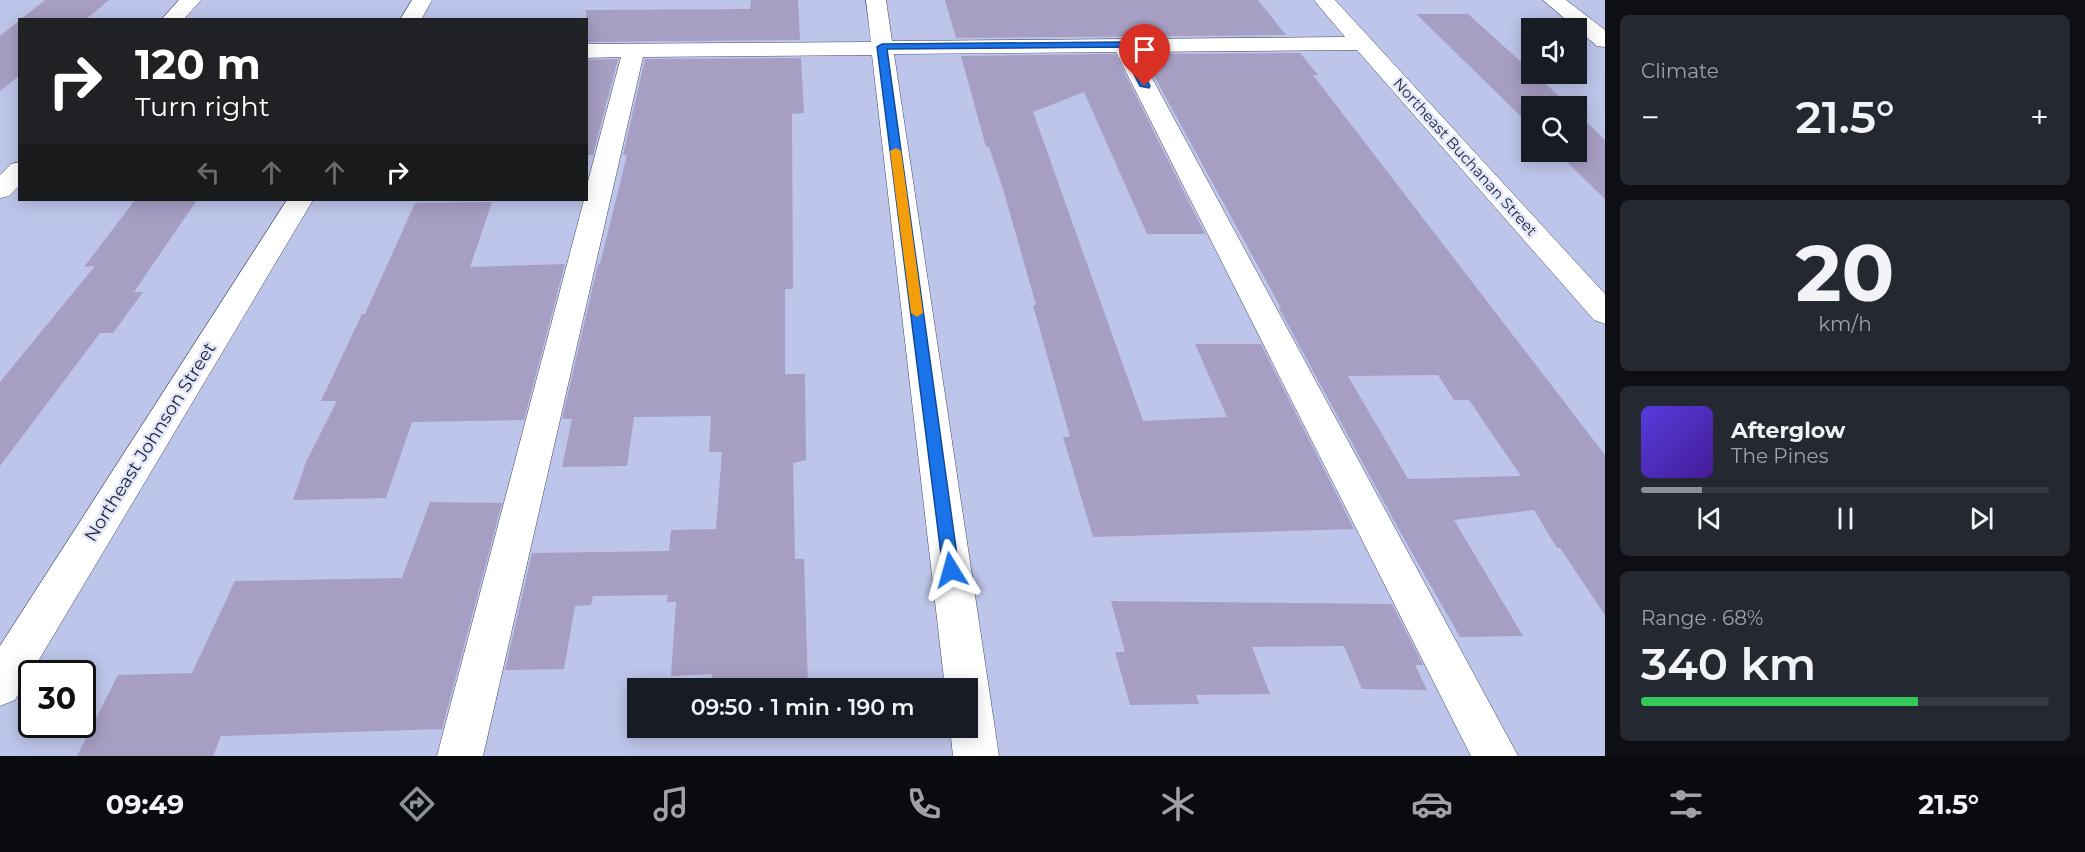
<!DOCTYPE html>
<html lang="en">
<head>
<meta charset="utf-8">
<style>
  :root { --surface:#171b24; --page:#242831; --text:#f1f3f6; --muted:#9ea1a6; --line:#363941; --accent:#8c9099 }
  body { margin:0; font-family:Montserrat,sans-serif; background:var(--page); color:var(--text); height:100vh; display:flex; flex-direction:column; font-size:22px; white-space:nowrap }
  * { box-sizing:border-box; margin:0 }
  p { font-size:20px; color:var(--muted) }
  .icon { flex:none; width:33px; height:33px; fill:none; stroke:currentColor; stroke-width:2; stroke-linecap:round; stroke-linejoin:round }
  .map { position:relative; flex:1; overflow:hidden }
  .sheet { display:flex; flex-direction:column; gap:15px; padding:15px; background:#0d0f14; width:480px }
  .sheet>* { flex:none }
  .banner { position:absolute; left:18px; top:18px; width:570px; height:183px; border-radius:0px; box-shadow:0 3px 15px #0003; background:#202124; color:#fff; overflow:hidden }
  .buttons { position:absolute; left:1521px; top:18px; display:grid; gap:12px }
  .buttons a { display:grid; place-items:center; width:66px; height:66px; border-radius:0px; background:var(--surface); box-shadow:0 3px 15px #0003; font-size:30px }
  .speed { position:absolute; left:18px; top:660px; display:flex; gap:12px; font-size:30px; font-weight:700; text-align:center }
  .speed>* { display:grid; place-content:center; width:78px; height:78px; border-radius:50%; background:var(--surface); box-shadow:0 3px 15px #0003; line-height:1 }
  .speed .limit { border:3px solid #111; border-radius:9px; background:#fff; color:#111 }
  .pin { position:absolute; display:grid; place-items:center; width:51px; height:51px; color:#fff; margin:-62px -26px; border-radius:50% 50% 50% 0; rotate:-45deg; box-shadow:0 0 6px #0007 }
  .pin .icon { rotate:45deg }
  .me { position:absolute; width:66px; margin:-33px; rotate:352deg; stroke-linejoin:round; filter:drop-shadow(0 0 4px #0008) }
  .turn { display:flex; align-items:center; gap:21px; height:126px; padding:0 18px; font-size:27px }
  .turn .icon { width:78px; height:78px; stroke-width:2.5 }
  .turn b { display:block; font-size:42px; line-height:51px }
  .lanes { display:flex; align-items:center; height:57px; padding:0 18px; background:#0003; justify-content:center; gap:30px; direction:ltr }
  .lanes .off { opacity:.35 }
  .big { font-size:45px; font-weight:600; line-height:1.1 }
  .sheet .card { flex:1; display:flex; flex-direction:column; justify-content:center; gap:9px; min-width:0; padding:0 21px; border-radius:9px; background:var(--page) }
  .sheet .dial { align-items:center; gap:0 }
  .dial b { font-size:78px; line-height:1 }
  .song { display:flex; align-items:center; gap:18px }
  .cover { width:72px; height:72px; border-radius:9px; background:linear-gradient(135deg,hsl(250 70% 55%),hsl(260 70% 35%)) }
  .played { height:6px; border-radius:3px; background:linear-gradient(90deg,var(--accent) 15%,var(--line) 15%) }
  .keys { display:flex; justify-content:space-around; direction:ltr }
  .heat { display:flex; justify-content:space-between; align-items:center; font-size:33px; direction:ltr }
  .charge { height:9px; border-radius:4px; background:linear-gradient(90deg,#34c759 68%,var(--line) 0) }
  .trip { position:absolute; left:627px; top:678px; width:351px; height:60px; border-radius:0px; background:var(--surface); box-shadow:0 3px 15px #0003; font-weight:600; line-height:60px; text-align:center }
  .tab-bar { display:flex; height:96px; justify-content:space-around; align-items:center; background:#090b0e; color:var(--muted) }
  .tab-bar .icon { width:42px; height:42px }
  .tab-bar .active { color:var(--accent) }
  .tab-bar b { font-size:27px; color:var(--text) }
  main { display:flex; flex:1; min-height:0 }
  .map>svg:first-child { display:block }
  .building { fill:#a79ec3; fill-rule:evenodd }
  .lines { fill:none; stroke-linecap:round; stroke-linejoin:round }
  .minor-casing { stroke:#434969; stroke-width:1 }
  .minor { fill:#fff; fill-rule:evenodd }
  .route { fill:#1a73e8; stroke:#114b97; stroke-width:1.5 }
  .slow { fill:#f59e0b }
  .labels { text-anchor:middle; stroke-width:5; stroke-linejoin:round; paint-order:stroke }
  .far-street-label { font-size:15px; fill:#1f2230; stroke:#e2e6fa }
  .street-label { font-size:18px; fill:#1f2230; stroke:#e2e6fa }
</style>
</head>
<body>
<main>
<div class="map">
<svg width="1605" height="756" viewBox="0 0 1605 756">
  <rect width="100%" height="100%" fill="#bdc5ea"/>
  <path class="building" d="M45,0H109L85,20H20Z
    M751,0H798L800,40L586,42V10L750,9Z
    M945,0H1258L1286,35L956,38Z
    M1416,14H1468L1570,106H1532V127Z
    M20,20V75L0,91V36Z
    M1300,53L1318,75H1313L1605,455V615L1560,548H1557L1534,510L1454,520L1523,636L1460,637L1398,528L1279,308H1281L1142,54ZM1438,375L1454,400H1469L1521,476L1408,479L1348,376Z
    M1115,54L1205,234H1147L1084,92L1033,112L1143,421L1227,417L1195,344H1261L1354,529L1093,537L1063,437H1070L1033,305H1036L1003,189L989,147H986L961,56Z
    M801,58L804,113L792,114L793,289H785V374H805L806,460L793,463L795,559H804L808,685H782L783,688H711L712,674L671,676L676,602H667L668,595L593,596L591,605L575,606L564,669L505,670L532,553L669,551L671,530L716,529L722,452H709L711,416L634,417L627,466L562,467L572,419H562L598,264H600L627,155H623L645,59Z
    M618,59L593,155H586V60Z
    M1576,112L1605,140V199L1557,152H1576Z
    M135,200H197L134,292H143L113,333H100L0,466V382L95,266L84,267Z
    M492,202L470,267L565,264L524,420L412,422L386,498L293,500L306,462L337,401H321L362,314H365L375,292L415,203Z
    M430,502L502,503L442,729L221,736L213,756H77L118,675L192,673L235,581L402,578Z
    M1111,601L1392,604L1423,665H1415L1427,690L1362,689L1344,646L1252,647L1270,694L1196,695L1199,704L1130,705L1115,652H1125Z"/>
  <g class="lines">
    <defs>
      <path id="minor" d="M179,0H201L183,20H161Z
        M412,0H432L421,20H400Z
        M866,0H886L892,41L1345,37L1314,0H1335L1605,294V324L1594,320L1357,50L1138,52L1518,756H1471L1116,52L894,54L999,756H953L950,728H968V688H945L872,55L643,57L483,756H437L584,200H586V189L621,57L586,58V44L871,42Z
        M1543,0H1566L1605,30V47L1597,46Z
        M20,162V185L9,196L0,198V175L11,164Z
        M287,200H313L15,700L0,706V646Z"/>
    </defs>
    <use href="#minor" class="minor-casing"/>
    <use href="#minor" class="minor"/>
  </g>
  <path class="route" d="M1123,42L1128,44L1150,86L1149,88L1140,86L1120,47L887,49L959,570L957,575L951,577L945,575L943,570L877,47L882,44Z"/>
  <path class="slow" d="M896,148L901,151L923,313L917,317L911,313L890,151Z"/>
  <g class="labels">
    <g class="far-street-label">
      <text transform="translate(1465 157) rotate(48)" y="5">Northeast Buchanan Street</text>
    </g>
    <g class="street-label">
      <text transform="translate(150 442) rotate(-58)" y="6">Northeast Johnson Street</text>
    </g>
  </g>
</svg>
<div class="buttons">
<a><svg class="icon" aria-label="sound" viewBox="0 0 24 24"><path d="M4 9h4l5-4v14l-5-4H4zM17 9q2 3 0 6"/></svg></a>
<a><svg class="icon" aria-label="search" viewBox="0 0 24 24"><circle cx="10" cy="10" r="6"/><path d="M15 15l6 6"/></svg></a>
</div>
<div class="speed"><div class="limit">30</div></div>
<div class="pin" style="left:1145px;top:86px;background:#d93025"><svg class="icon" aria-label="arrive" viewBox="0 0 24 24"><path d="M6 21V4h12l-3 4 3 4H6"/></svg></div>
<svg class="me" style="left:951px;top:570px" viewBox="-20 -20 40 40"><path d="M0-17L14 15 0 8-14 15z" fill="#1a73e8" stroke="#fff" stroke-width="4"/></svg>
<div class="trip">09:50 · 1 min · 190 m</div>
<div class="banner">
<div class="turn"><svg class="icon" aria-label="right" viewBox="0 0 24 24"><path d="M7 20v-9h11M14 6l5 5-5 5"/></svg><div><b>120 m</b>Turn right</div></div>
<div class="lanes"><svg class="icon off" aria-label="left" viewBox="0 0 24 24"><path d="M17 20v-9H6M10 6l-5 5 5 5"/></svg><svg class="icon off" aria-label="ahead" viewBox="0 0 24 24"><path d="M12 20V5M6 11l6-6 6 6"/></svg><svg class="icon off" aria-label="ahead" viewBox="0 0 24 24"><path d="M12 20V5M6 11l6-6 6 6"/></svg><svg class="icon" aria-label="right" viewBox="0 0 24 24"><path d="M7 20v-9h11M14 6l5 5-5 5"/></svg></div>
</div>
</div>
<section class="sheet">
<div class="card"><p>Climate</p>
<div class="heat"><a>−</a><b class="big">21.5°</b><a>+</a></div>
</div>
<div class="card dial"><b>20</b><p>km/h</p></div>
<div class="card">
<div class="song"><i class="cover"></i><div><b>Afterglow</b><p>The Pines</p></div></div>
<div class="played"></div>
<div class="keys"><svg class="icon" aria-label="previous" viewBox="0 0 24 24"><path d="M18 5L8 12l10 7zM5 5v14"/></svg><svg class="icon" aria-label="pause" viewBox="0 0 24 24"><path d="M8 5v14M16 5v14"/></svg><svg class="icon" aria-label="next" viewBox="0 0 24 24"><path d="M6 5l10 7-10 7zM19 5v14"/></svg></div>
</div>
<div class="card"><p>Range · 68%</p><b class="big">340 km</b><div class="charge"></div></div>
</section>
</main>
<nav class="tab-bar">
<b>09:49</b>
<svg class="icon active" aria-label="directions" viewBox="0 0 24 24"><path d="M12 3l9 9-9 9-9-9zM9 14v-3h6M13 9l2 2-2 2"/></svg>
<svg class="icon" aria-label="music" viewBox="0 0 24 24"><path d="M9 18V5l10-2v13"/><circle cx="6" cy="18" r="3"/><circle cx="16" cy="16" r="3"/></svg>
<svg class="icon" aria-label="phone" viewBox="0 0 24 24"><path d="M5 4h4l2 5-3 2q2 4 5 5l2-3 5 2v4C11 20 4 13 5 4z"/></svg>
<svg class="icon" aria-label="climate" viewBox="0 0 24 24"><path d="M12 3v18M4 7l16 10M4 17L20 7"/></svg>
<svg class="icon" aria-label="car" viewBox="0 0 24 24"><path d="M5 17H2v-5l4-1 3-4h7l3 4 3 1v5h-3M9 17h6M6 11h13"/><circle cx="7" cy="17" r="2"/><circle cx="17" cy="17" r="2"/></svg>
<svg class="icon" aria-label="filters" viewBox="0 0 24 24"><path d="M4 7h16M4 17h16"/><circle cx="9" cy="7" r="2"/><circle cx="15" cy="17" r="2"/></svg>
<b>21.5°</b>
</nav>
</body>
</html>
